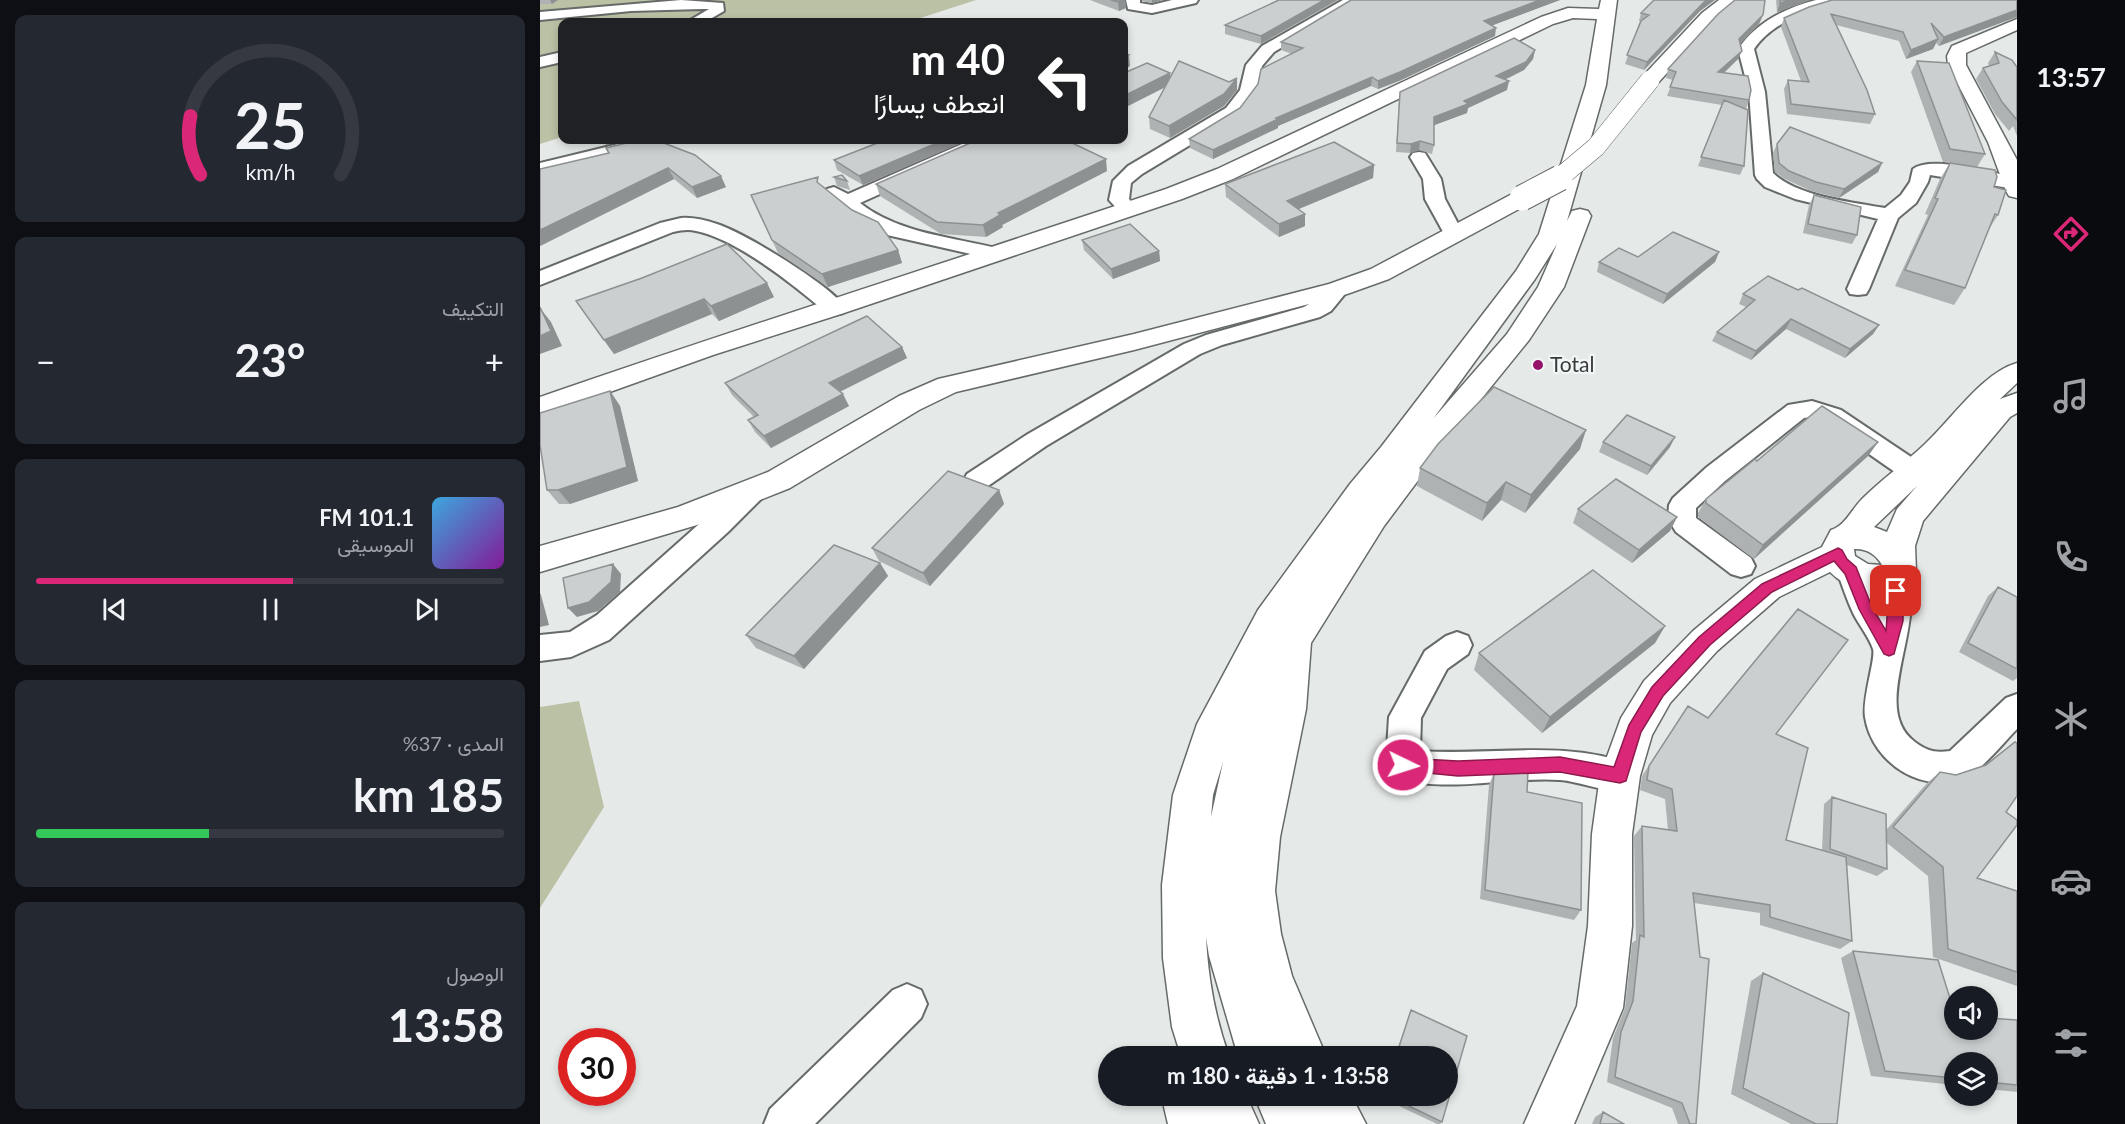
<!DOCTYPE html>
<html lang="ar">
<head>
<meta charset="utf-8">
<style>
  :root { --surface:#171b24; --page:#242831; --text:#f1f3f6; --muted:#9ea1a6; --line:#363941; --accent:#db2777 }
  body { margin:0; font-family:Lato,Vazirmatn,sans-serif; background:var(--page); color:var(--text); direction:rtl; height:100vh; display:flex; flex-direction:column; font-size:22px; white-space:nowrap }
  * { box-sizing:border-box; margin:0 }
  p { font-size:20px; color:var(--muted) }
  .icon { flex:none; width:33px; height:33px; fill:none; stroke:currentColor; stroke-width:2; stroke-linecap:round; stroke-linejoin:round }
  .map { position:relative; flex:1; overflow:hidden; direction:ltr }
  .side { display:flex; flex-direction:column; gap:15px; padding:15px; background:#0d0f14; width:540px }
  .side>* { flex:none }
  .hud { position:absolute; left:18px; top:18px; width:570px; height:126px; border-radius:12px; box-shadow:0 3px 9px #0003; direction:rtl; background:#202124; color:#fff; overflow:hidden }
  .fabs { position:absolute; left:1404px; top:986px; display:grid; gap:12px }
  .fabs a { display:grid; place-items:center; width:54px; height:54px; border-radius:50%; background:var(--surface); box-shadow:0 3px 9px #0003; font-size:30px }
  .speed { position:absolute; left:18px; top:1028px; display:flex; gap:12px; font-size:30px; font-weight:700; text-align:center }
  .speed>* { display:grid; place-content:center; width:78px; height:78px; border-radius:50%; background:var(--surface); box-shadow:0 3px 9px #0003; line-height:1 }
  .speed .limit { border:9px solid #d22; background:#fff; color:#111 }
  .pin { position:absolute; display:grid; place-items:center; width:51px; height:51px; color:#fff; margin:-26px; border-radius:12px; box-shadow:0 3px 9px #0006 }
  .me { position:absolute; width:66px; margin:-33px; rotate:94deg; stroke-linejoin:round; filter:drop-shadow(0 0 4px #0008) }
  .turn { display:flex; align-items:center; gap:21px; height:126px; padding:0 24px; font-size:27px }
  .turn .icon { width:78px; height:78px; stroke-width:2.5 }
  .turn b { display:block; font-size:42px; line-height:51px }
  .big { font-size:45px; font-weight:700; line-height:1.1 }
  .side .tile { flex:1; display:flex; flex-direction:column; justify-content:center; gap:9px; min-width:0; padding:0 21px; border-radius:12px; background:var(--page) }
  .side .dial { align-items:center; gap:0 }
  .dial svg { height:156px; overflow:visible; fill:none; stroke:var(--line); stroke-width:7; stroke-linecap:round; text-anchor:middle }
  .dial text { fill:var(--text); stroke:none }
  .song { display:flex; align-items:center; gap:18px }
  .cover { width:72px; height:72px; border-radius:9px; background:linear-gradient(135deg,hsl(200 70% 55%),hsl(290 70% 35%)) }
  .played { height:6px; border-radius:3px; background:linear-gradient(90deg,var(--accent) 55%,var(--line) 55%) }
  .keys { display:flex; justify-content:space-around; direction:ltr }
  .heat { display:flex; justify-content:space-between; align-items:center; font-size:33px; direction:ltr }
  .charge { height:9px; border-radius:4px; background:linear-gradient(90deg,#34c759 37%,var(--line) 0) }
  .trip { position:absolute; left:558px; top:1046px; width:360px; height:60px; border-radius:30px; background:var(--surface); box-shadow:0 3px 9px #0003; font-weight:700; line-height:60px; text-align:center; direction:rtl }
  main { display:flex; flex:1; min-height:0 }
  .dock { display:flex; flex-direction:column; width:108px; justify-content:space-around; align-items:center; background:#090b0e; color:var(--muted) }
  .dock .icon { width:42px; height:42px }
  .dock .active { color:var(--accent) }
  .dock b { font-size:27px; color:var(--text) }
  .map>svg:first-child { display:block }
  .green { fill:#bbc1a5 }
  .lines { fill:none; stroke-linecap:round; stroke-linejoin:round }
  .street-casing { stroke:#666a69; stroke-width:4 }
  .secondary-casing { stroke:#666a69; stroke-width:3 }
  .street { fill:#fff; fill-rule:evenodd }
  .secondary { fill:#fff; fill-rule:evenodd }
  .secondary-bridge-far1-casing { stroke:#666a69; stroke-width:20; stroke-linecap:butt }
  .secondary-bridge-casing { stroke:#666a69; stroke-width:27; stroke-linecap:butt }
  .secondary-bridge-far1 { stroke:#fff; stroke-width:19 }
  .secondary-bridge { stroke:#fff; stroke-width:25 }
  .wall { fill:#afb2b3 }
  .shaded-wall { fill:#8e9192 }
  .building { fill:#cbcfd0; stroke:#8e9192; stroke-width:1.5 }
  .route { fill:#db2777; stroke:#8e194d; stroke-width:1.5 }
  .poi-dot { fill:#96136a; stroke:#f2f6f6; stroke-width:2 }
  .labels { text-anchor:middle; stroke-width:4.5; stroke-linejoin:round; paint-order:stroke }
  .poi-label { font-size:21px; fill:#393a3a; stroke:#f2f6f6; text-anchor:start }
</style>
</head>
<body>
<main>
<nav class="dock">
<b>13:57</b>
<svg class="icon active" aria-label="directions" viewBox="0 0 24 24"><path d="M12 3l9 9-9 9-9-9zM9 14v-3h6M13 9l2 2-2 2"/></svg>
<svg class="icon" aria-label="music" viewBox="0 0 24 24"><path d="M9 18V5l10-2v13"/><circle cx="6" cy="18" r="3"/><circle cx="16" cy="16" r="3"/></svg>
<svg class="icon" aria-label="phone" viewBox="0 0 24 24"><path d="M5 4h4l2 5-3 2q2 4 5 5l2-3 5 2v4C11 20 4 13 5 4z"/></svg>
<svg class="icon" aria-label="climate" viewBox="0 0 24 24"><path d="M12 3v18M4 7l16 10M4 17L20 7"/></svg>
<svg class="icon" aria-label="car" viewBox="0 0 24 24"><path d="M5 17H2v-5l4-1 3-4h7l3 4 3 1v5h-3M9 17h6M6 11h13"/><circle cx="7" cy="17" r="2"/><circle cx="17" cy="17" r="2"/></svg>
<svg class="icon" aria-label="filters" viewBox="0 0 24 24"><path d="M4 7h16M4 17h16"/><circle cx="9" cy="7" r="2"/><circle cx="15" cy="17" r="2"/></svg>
</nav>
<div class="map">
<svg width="1477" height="1124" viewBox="0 0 1477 1124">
  <rect width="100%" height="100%" fill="#e5e9e8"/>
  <path class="green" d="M0,0H436L368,22H22V137L0,144Z
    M39,701L64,807L0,908V707Z"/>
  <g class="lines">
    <defs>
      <path id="street" d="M141,0L183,3L184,11L165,22H147L169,9H162L91,11L0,20V12Z
        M586,0H600V3L612,5L632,0H658L656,3L612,13L588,9Z
        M803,0H821L734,52L722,66L716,91L698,116L602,174L591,183L589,199L598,209L595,213H581L569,200L573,181L588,166L686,108L700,90L706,65L722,46Z
        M1276,0H1303L1301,3C1269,11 1234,20 1214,49L1225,92L1233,173C1258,197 1312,202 1345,208L1361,195L1370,182L1373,169C1391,155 1454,173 1477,178V188L1475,189L1390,175L1388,182L1376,203L1358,218L1329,289L1326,294L1318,295L1310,294L1307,289L1338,219L1255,199L1225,187L1217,179L1215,175L1209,92L1198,49C1217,22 1245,8 1276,0Z
        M22,52V62L0,67V57Z
        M95,140H124L121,144L0,175V163Z
        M431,140H454L451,144L320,203C360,234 413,237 460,249L463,253L460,257L453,259L347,235L318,221L284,193L287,189L294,187L308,194Z
        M879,152L885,153L901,179L905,199L924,235L921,239H907L885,199L883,179L870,157L873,153Z
        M141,218C153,217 165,220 177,224C205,233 290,285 306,308L303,313L295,315L287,313C255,286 197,239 156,231C149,229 141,230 133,232L0,285V271L120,223Z
        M798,283L806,284L809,289L791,311L780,317L682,345L660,354L506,446L445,488L436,491L427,488L423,481L427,474L488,434L644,344L666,335L764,307C777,301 785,286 798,283Z
        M1272,401L1301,410L1383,465L1387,472L1383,479L1374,481L1365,479L1283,422L1271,417L1264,418L1185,481L1156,508V518L1211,558L1215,566L1211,574L1201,577L1191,574L1136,532L1128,519L1129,505L1133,498L1167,467L1248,405Z
        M213,481L222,484L226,491L222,498L188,532L69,640L31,657L0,661V635L30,632L57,615L204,484Z
        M1311,560L1321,563L1341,609L1340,577L1344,569L1354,566L1364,569C1391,620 1327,707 1375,742C1387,751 1395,753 1410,751L1466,698L1477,694V729C1464,742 1446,765 1431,774C1387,799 1332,764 1325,717C1322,698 1336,658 1333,649C1329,637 1319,625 1313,613C1307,600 1302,585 1297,571L1301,563Z
        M917,632L928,636L932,645L928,654L907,669L881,718L880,751C950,756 1025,739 1092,765L1097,776L1092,787C1069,796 1044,782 1020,780C967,776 902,795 851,776L846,765L849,717L885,651L906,636Z
        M367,984L381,990L387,1004L381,1018L275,1124H224L230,1109L353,990Z"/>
      <path id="secondary" d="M1061,0H1077L1066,85L1027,221L1032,211L1040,209L1048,211L1051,216L1024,287L989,340L912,435L844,526L771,643L766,709L740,837L735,891L741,934L752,976L786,1056H698L669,956L666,937C668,977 675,1018 689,1056H641L632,1027L623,958L622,885L633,795L657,724L718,610L810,484L841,447L976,271L999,234L1046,85L1057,19L1033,18L1013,24L693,179L642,199L304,313L173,355L0,417V397C208,325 418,259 626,189L677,169L1001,17L1028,8L1059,9ZM1017,244L998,287L967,334L893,419L995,279ZM683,762L671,817L673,795Z
        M1179,0H1198L1174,21L1117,84H1103L1101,80L1103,76L1162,13Z
        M1477,19V30L1426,53V65L1477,160V198L1469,196L1466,191L1448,142L1408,65L1407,56L1412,46Z
        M982,191L990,193L993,198L990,203L849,279L807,294L594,350L416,392L379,410L250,488L157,525L0,572V546L138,507L228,472L359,396L398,379L594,334L789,284L831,269L974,193Z
        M1477,363V383L1460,399L1477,393V413L1470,417L1383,521L1375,546L1376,571L1366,586C1341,594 1309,592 1290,572L1239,597L1177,651L1130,703L1112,735L1100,776L1092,834V926L1083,1008L1034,1124H984L1037,1006L1048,926L1052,834L1060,776L1081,718L1104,681L1153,631L1215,579L1282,547L1291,530C1305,526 1312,509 1322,499C1342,479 1365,463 1385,444C1412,419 1442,373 1477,363ZM1377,486L1357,509L1347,532L1334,527ZM1314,549C1326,548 1337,555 1342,565L1328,564L1315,556Z
        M624,1095H706L719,1124H628L624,1107Z
        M714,1095H811L826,1124H726Z"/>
    </defs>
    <use href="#street" class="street-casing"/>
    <use href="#secondary" class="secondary-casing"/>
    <use href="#street" class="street"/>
    <use href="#secondary" class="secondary"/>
    <defs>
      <path id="secondary-bridge-far1" d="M1018,179L1056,147L1110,80"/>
      <path id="secondary-bridge" d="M982,198L1020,178"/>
    </defs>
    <use href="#secondary-bridge-far1" class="secondary-bridge-far1-casing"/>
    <use href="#secondary-bridge" class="secondary-bridge-casing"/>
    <use href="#secondary-bridge-far1" class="secondary-bridge-far1"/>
    <use href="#secondary-bridge" class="secondary-bridge"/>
  </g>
  <path class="wall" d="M0,0H18L12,4H0Z
    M550,0H585L586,8L579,11Z
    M602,0H622L612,3L602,1Z
    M739,0L721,44L685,34V25Z
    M811,0H1020L952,25L955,36L859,81L838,89L831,86L738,126V128L673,159L650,148L649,139L700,108L752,54L741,50V42Z
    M1114,0H1175L1160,11L1104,70L1085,64L1100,21H1099L1101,13Z
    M1236,0H1270L1237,12Z
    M1292,0H1477L1399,46L1396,43L1393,49L1366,59L1359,41L1296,25L1335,114L1330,124L1247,114L1244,89L1248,80L1261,81L1241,27L1244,18Z
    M1223,15L1219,24L1200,44L1198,59L1184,73L1209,100L1206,109L1204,166L1200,175L1158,166L1182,105L1127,96L1133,80L1126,78L1128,69Z
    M995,50L993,59L984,70L965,80L967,90L928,108L927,113L894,125V145L892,154L879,150L870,153L856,152L859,101Z
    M1455,52L1477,67V136L1473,126L1469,131L1455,114L1436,79L1443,68L1449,66L1448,63Z
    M1377,61L1445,154L1437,167L1403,162L1371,72Z
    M631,77L697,90L684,106L630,138L610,129L609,117L626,87L584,108Z
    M345,140H428L323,185L297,170L294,160Z
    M1237,144L1342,163L1338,172L1299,198L1271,191L1245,179L1235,172L1233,153Z
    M66,148L186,187L157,198L134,179L0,246V169L69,153Z
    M1410,163L1454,187L1458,215L1449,229L1425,288L1414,305L1355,286L1388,215L1385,214L1400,179Z
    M834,165L833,178L758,209L765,226L739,237L686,197L685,184Z
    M567,171L462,225L463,227L446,237L401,234L340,196L336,184Z
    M294,177L307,181L310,190L297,186Z
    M282,186L358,250L362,263L288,287L238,253L211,195Z
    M1274,195L1317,235L1312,244L1263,233L1269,205Z
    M542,240L619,251L620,261L573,279L544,250Z
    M1179,252L1175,262L1123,304L1057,272L1059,262L1098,257Z
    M1258,290L1339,325L1333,334L1305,358L1246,329L1211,360L1172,341L1177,332L1206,307L1199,304L1203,294Z
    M234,297L179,321L172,314L74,354L36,301Z
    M362,347L367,358L300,392L309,406L231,448L215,432L208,420L214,417L192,395L185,383Z
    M70,391L80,406L98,481L30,504H19L7,490Z
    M1063,442L1130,447L1107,475L1059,452Z
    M1338,442L1328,456L1214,559L1158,517V513L1166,499L1217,461Z
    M1040,449L985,513L961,500L942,521L877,486L880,468Z
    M459,490L464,504L390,586L339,561L332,548Z
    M1038,509L1137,517L1130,531L1092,563L1033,523Z
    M340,563L348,576L264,669L216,648L206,635Z
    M1458,587L1477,597V678L1473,681L1419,652L1448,596Z
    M1125,626L1115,643L1002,733L934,670L939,653Z
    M1148,706L1168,718L1236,734L1246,840L1282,850L1284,804L1292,797L1347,829L1387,783L1400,772L1416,775L1445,765L1475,742L1466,812L1437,878L1477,891V986L1393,957L1388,876L1347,843V869L1337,876L1307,865L1312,941L1300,949L1220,925V913L1154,903L1156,1124H1138L1132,1108L1067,1082L1073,1038L1085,1008L1092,943L1096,940L1094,836L1102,826L1128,830L1125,799L1100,790L1102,776Z
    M954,773L987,792L1041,910L1034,920L940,899L949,785Z
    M1313,951L1414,1029L1477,1020V1092L1448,1089V1062H1414V1085L1331,1076L1301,958Z
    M1223,973L1297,1124H1251L1191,1094L1211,981Z
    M871,1010L927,1036L902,1122L900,1124H897L842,1098L843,1095H908V1056H855Z
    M1063,1112L1084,1124H1052L1055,1117Z"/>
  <path class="shaded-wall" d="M10,0H18L12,4Z
    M585,0L586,8L579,11L578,2Z
    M612,0H622L612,3Z
    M784,0H798L721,44V36Z
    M1000,0H1020L943,29L944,21Z
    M1167,0H1175L1160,11L1104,70L1107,62L1163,3Z
    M1250,0H1270L1237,12L1240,3Z
    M1477,10V17L1399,46L1404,37Z
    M1223,15L1219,24L1196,48L1199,39Z
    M956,28L955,36L859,81L838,89V81Z
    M1398,39L1393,49L1366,59L1371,50Z
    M995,50L993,59L984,70L955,84L956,76Z
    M1202,51L1198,59L1175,81L1178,72Z
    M589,55L590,66L584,70V58Z
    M630,73L631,84L584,108V96Z
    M832,77L831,86L738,126V128L673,159V150L736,118Z
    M697,78V90L684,106L630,138L629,126Z
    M969,81L967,90L928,108L927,113L892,126L894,117L924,101Z
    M63,140H88L66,145Z
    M404,140H428L323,185L319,176Z
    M880,141L879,150L870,153L871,144Z
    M566,159L567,171L462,225L463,227L446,237L443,225L458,213Z
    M1342,163L1338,172L1299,198L1304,189Z
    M834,165L833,178L747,214V201Z
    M128,168L134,179L0,246V230Z
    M181,176L186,187L157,198L152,187Z
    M765,214V226L739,237V224Z
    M358,250L362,263L288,287L282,274Z
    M619,251L620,261L573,279L571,269Z
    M1179,252L1175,262L1123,304L1127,294Z
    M227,283L234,297L179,321L171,306Z
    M164,299L172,314L74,354L64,340Z
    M0,308L11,322L22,346L0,354Z
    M1251,319L1246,329L1211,360L1216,351Z
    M1339,325L1333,334L1305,358L1310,349Z
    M362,347L367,358L295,394L289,383Z
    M70,391L80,406L98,481L30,504L18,490Z
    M303,394L309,406L231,448L224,436Z
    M1046,430L1040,449L985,513L991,495Z
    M1135,437L1130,447L1107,475L1111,466Z
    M1338,442L1328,456L1214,559L1223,545Z
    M966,482L961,500L942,521L947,503Z
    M459,490L464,504L390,586L383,573Z
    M1137,517L1130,531L1092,563L1099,550Z
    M340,563L348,576L264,669L254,656Z
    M73,564L81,574L80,592L58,611L37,617L28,608Z
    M0,593L1,595L9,625L0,627Z
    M1125,626L1115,643L1002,733L1010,717Z"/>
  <path class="building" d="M571,0H585L578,2Z
    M739,0H784L721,36L685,25Z
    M811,0H1000L944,21L956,28L860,72L838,81L832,77L736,118L738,119L673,150L649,139L700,108L718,84L721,69L763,48L741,42Z
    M1114,0H1167L1163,3L1107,62L1087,55L1101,21L1109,15L1101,13Z
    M1195,0H1225L1223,15L1199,39L1202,51L1178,72L1208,76L1211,90L1209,100L1130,87L1136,72L1128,69L1178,14Z
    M1240,0H1250L1240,3Z
    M1292,0H1477V10L1404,37L1391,23L1398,39L1371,50L1363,32L1291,14L1327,90L1335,114L1251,104L1248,80L1269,82L1244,18L1269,7Z
    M974,38L995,50L986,62L956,76L969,81L924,101L928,104L894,117V145L880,141L871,144L857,143L860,92Z
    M1455,52L1472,60L1477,67V120L1462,102L1443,68L1459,63Z
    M584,53L589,55L584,58Z
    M639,61L689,82L697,78L684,94L629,126L609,117Z
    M1377,61L1409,63L1445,154L1410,149Z
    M607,63L630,73L584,96V73Z
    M1184,100L1208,110L1204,166L1161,157Z
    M1250,127L1342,163L1304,189L1276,182L1249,171L1239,163L1237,144Z
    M99,140H116L155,155L181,176L152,187L128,168L0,230V169L69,153L66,148Z
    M345,140H404L319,176L294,160Z
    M437,140H526L566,159L458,213L460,215L443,225L397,222L336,184Z
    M794,142L834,165L747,201L765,214L739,224L685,184Z
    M1410,163L1455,170L1457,177L1454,187L1466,190L1458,215L1455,214L1425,288L1365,270L1398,199L1395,198Z
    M302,175L307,181L294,177Z
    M278,177L277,182L312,210L338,222L358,250L282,274L232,240L211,195Z
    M1274,195L1321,207L1317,235L1268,224Z
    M590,224L619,251L571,269L542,240Z
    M1133,232L1179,252L1127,294L1059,262L1079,248L1098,257Z
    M187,244L227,283L171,306L164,299L64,340L36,301L102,278Z
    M1228,276L1258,290L1262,288L1339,325L1310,349L1251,319L1216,351L1177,332L1215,300L1203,294Z
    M0,307L11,331L0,336Z
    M327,316L362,347L289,383L303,394L224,436L208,420L218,415L185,383Z
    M954,387L1046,430L991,495L966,482L947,503L880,468L898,444Z
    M70,391L87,467L18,490H7L0,445V413Z
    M1282,406L1338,442L1223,545L1166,503V499L1215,459L1217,461Z
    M1087,415L1135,437L1111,466L1063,442Z
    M408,471L459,490L383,573L332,548Z
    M1076,479L1137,517L1099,550L1038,509Z
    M294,545L340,563L254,656L206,635Z
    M73,564L71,582L49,602L28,608L23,578Z
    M1053,570L1125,626L1010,717L939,653Z
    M1458,587L1477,597V669L1428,643Z
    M1258,609L1308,640L1236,734L1268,748L1246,840L1306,857L1312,941L1230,917V905L1153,893L1160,957L1169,959L1156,1124H1150L1142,1103L1075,1077L1081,1032L1093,1001L1100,935L1104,937L1102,826L1137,831L1132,789L1107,780L1109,766L1148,706L1168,718Z
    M1475,742L1477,743V796L1466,812L1477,820V825L1437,878L1477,891V972L1408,949L1403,867L1353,827L1400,772L1416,775L1446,765Z
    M988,771L987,792L1042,803L1041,910L945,890L954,773Z
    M1292,797L1346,814L1347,869L1290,849Z
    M1313,951L1398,960L1414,1011V1029H1448V1018L1477,1020V1085L1448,1082V1062H1414V1078L1345,1071Z
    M1223,973L1309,1013L1297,1124H1276L1203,1088Z
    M871,1010L927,1036L902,1122L846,1095H908V1056H856Z
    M1063,1112L1084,1124H1060Z"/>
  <path class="route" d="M1298,548L1302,550L1307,559L1316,567L1332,607L1346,631L1349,591L1351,587H1361L1363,591V621L1354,654L1349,656L1344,654L1319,609L1305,574L1294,561L1232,592L1170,645L1123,696L1101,732L1086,781L1080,783L1020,772L918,776L857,770L855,765L857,760L863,758L918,761L1020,757L1074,767L1089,725L1112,687L1159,637L1222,584Z"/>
  <circle class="poi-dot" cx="998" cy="365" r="6"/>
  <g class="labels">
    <g class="poi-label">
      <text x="1010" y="372">Total</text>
    </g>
  </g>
</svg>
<div class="fabs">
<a><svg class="icon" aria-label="sound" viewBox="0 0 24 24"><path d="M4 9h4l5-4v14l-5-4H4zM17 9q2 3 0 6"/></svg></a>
<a><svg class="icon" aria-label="layers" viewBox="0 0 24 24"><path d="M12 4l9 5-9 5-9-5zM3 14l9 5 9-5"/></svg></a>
</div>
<div class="speed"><div class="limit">30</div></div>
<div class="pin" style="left:1356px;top:591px;background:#d93025"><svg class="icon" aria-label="arrive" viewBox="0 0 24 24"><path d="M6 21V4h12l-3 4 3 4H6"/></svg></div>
<svg class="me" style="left:863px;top:765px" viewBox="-20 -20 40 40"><circle r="17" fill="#db2777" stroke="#fff" stroke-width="3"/><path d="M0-11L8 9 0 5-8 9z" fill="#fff"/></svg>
<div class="trip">13:58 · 1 دقيقة · 180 m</div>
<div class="hud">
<div class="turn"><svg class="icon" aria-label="left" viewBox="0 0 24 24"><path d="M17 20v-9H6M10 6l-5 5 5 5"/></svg><div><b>40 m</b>انعطف يسارًا</div></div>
</div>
</div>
<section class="side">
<div class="tile dial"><svg viewBox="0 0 100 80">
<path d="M14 69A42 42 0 1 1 86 69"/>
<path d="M14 69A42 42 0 0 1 9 39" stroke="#db2777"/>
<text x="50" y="56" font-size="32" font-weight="700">25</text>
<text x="50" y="72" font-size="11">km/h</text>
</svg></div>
<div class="tile"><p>التكييف</p>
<div class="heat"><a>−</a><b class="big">23°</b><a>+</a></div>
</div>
<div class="tile">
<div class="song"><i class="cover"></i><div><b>101.1 FM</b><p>الموسيقى</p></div></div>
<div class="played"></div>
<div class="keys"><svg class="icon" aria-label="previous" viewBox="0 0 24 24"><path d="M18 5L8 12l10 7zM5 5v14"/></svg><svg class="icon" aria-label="pause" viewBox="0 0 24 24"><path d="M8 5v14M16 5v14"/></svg><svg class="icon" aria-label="next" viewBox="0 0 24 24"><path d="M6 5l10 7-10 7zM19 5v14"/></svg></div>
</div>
<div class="tile"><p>المدى · 37%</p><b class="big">185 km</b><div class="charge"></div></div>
<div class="tile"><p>الوصول</p><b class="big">13:58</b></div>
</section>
</main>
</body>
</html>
